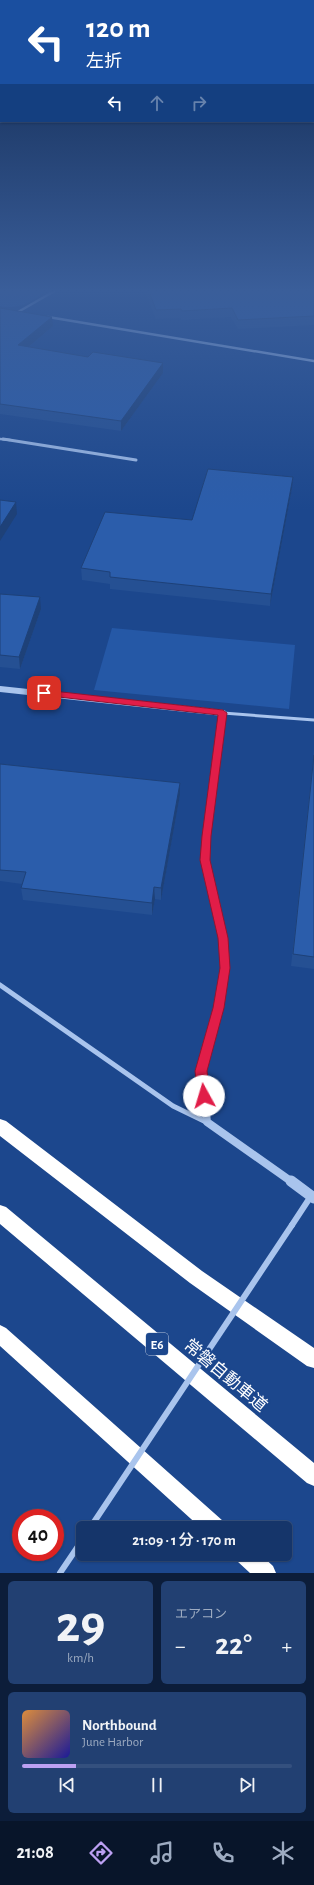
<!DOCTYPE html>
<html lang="ja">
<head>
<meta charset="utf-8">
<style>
  :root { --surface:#15356a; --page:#224072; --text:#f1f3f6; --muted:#9dabc1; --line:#34507e; --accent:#bca0f2 }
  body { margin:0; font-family:"Alegreya Sans","Noto Sans JP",sans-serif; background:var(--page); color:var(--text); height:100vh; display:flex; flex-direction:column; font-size:15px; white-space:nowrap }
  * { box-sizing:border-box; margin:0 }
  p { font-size:13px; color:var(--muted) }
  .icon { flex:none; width:22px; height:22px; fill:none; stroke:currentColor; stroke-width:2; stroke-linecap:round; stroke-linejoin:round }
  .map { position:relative; height:1573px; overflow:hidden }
  .details { display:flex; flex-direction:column; gap:8px; padding:8px; background:#0c1d3a; flex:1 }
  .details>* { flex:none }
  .guide { position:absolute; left:0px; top:0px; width:314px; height:122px; box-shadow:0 1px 3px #0004,0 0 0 1px var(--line); background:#1a4fa0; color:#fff; overflow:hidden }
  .speed { position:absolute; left:12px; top:1509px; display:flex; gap:8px; font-size:20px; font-weight:700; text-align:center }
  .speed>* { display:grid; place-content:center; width:52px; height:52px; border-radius:50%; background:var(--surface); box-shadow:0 1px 3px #0004,0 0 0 1px var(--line); line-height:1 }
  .speed .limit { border:6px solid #d22; background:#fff; color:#111 }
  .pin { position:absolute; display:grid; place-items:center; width:34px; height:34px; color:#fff; margin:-17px; border-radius:8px; box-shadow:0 2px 6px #0006 }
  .me { position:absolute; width:44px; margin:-22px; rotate:354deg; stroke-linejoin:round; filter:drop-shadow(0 0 3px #0008) }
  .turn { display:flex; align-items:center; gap:14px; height:84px; padding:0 20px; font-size:18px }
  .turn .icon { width:52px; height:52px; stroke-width:2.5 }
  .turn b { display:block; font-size:28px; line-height:34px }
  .lanes { display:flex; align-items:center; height:38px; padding:0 20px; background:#0003; justify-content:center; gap:20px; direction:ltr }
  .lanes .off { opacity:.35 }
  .big { font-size:30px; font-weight:600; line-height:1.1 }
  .details .card { flex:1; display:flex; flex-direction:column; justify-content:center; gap:6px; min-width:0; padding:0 14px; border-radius:6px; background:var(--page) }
  .details .dial { align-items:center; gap:0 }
  .dial b { font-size:52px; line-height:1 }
  .song { display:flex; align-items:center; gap:12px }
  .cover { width:48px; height:48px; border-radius:6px; background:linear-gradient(135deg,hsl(30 70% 55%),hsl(240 70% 35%)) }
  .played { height:4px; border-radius:2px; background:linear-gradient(90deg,var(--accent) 20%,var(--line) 20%) }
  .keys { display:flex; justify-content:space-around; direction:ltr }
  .heat { display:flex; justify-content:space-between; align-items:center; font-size:22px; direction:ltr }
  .details .tiles { flex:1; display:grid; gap:8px; grid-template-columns:1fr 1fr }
  .card:last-child { grid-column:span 2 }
  .trip { position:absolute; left:76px; top:1521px; width:216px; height:40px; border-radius:6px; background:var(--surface); box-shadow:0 1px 3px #0004,0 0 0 1px var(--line); font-weight:600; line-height:40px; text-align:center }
  .tabs { display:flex; height:64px; justify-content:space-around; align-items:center; background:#08152a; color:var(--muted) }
  .tabs .icon { width:28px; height:28px }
  .tabs .current { color:var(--accent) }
  .tabs b { font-size:18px; color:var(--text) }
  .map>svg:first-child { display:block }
  .green { fill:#2558a6 }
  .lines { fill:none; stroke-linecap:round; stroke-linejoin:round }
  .service { stroke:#a9c4ed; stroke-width:3 }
  .minor-far3 { stroke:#a9c4ed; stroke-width:2.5 }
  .minor-far2 { stroke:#a9c4ed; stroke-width:3 }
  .minor-far1 { stroke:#a9c4ed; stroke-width:5 }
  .minor { stroke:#a9c4ed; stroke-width:6 }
  .tertiary-far2 { stroke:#a9c4ed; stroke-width:6 }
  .tertiary-far1 { stroke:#a9c4ed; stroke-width:8 }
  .tertiary { stroke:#a9c4ed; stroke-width:11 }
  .motorway { fill:#fff; fill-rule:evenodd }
  .minor-bridge { stroke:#a9c4ed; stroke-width:6 }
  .wall { fill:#255093 }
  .shaded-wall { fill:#1e4178 }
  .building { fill:#2b5dab; stroke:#1e4178 }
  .route { fill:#e11d48; stroke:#92132f }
  .labels { text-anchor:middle; stroke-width:4; stroke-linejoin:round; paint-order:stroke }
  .shield { fill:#1c478d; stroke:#bbc8dd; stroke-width:1 }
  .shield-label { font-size:13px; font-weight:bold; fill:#fff }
  .near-street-label { font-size:17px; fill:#fff; stroke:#1c478d }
</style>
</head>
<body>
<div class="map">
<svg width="314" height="1573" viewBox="0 0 314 1573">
  <rect width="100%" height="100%" fill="#1c478d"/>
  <path class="green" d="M0,289H50C30,301 24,310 0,306Z
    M112,628L295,645L289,709L94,690Z"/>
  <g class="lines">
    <path class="service" d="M223,713L314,720"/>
    <path class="minor-far3" d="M18,312L58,289
      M48,317L314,361
      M0,439L10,440"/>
    <path class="minor-far2" d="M3,439L136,460"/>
    <path class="minor-far1" d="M0,985L173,1106L206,1122"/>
    <path class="minor" d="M292,1225L311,1196
      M60,1573L83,1539"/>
    <path class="tertiary-far2" d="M0,689L223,713L206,836L205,860L208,874"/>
    <path class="tertiary-far1" d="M208,873L223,938L225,968L219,1008L201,1071L207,1122L292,1182"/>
    <path class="tertiary" d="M291,1181L314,1198"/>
    <path class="motorway" d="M0,1119L6,1121L202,1271L314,1348V1368L307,1366L190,1283L0,1136Z
      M0,1205L6,1207L314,1463V1486L307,1483L0,1224Z
      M0,1325L6,1328L223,1521L226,1528H201L0,1346Z
      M234,1554H260L273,1566L276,1573H250L237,1561Z"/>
    <path class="minor-bridge" d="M90,1528L292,1225"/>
  </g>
  <path class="wall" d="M144,289H314V325L238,329L231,317L181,320V318L156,319Z
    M0,308L53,326L29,347L88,357L163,363V373L121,431L0,414Z
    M292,488L270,606L110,589V584L82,580L81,568L192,520Z
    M0,594L41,609L20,669L0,667Z
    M314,750V969L291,966Z
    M0,764L180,783V795L161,900L155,899L152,915L23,900L21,888L22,884L0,881Z"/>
  <path class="shaded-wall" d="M52,317L53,326L19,355L18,345Z
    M163,363V373L121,431V421Z
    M293,477L292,488L270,606L271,594Z
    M16,502L17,514L0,541V527Z
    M40,597L41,609L20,669L19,657Z
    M180,783V795L161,900V888Z
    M154,887L155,899L152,915V903Z"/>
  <path class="building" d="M148,289H314V316L238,320L232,308L182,311L181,309L156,310Z
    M0,308L52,317L18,345L88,357L93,352L163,363L121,421L0,404Z
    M208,469L293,477L271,594L110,577V572L81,568L105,512L192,520Z
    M0,500L16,502L0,527Z
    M0,594L40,597L19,657L0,655Z
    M314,755V957L293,954Z
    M0,764L180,783L161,888L154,887L152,903L21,888L26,872L0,870Z"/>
  <linearGradient id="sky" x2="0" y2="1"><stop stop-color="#0f274e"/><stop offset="0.57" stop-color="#3a5e9a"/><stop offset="1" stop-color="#3a5e9a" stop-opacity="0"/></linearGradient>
  <rect width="314" height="510" fill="url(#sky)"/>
  <path class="route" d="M44,690L223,710L227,713L211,836L210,860L228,938L230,968L224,1008L207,1071L210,1096L208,1100L204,1102L200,1100L198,1096L195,1071L213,1008L220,968L218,938L200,860L202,836L218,715L41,695L40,693Z"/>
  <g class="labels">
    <rect class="shield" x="146" y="1333" width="22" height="22" rx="3"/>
    <g class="shield-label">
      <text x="157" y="1349">E6</text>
    </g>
    <g class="near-street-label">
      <text transform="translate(226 1375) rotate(40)" y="6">常磐自動車道</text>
    </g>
  </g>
</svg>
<div class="speed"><div class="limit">40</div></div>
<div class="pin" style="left:44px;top:693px;background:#d93025"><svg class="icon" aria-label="arrive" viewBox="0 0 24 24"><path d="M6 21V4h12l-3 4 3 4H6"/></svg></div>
<svg class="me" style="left:204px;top:1096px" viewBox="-20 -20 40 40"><circle r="19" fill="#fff"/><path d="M0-13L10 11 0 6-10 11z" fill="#e11d48"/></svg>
<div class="trip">21:09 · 1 分 · 170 m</div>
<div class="guide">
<div class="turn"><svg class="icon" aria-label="left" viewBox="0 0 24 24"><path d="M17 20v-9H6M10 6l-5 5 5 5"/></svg><div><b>120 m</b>左折</div></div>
<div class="lanes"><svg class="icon" aria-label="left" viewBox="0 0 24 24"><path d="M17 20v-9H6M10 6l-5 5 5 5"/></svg><svg class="icon off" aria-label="ahead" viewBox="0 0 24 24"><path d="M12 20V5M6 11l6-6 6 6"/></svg><svg class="icon off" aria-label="right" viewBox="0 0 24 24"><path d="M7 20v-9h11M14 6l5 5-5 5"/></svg></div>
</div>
</div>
<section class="details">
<div class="tiles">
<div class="card dial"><b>29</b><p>km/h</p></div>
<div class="card"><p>エアコン</p>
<div class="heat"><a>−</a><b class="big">22°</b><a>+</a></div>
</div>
<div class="card">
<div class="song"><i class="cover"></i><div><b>Northbound</b><p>June Harbor</p></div></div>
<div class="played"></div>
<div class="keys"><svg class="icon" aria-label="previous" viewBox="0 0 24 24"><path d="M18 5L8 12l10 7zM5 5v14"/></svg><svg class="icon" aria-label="pause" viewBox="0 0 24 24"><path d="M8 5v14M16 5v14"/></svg><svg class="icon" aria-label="next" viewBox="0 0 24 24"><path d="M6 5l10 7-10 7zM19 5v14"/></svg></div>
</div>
</div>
</section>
<nav class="tabs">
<b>21:08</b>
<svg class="icon current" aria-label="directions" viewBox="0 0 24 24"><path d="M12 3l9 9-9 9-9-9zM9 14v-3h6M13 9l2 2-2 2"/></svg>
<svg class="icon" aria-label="music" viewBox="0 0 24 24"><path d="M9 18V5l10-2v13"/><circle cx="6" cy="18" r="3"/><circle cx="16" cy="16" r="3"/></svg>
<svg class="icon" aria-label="phone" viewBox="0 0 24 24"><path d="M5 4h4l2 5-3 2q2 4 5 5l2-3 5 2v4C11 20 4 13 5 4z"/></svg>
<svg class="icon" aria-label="climate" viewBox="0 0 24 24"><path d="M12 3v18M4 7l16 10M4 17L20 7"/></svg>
</nav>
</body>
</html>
